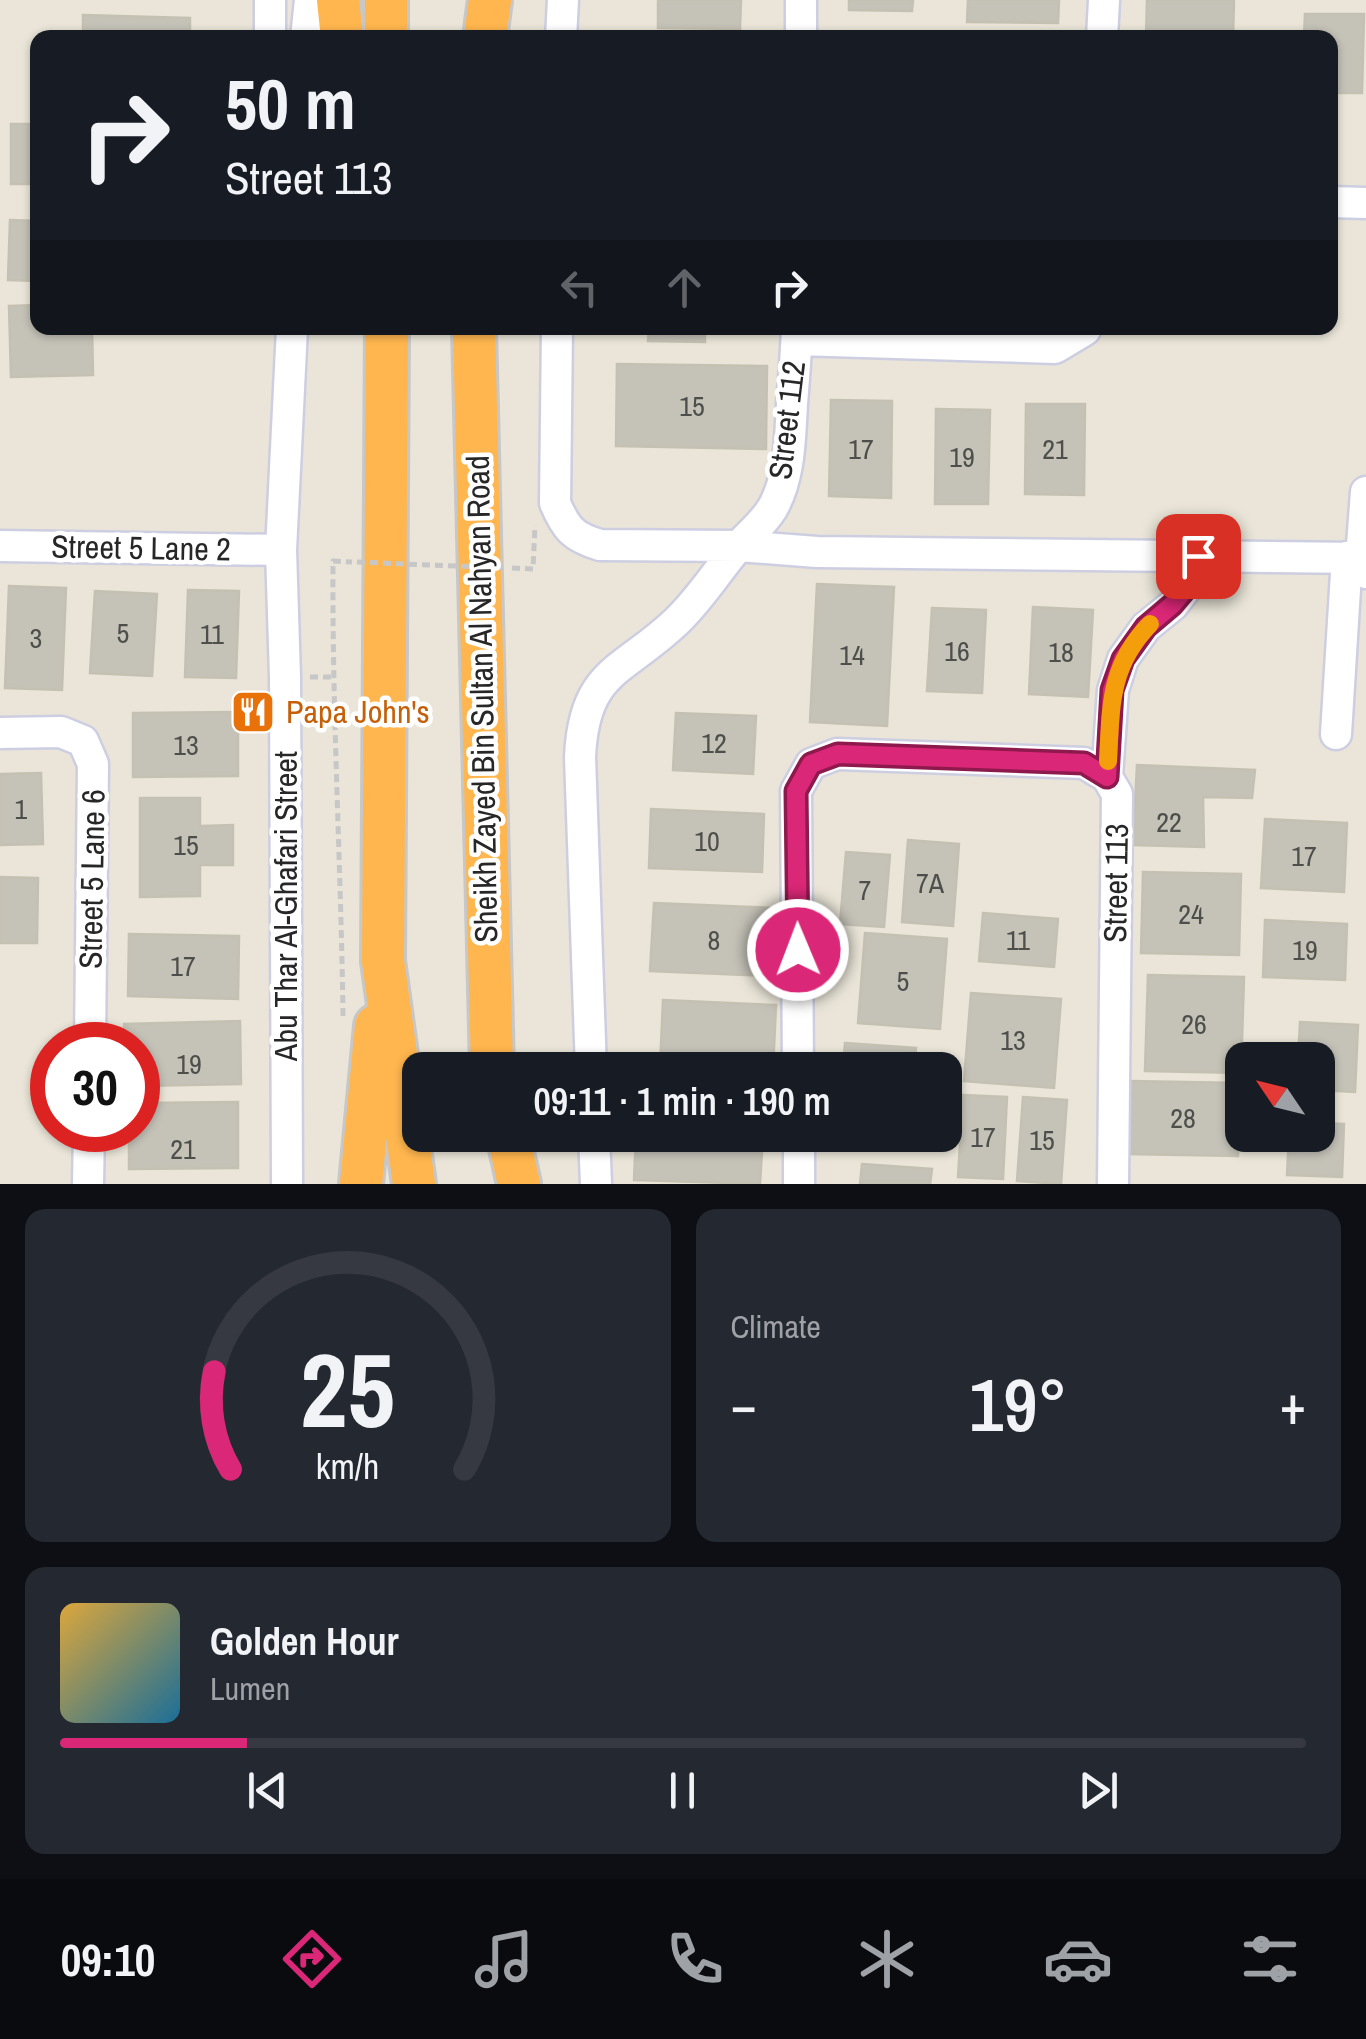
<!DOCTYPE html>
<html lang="en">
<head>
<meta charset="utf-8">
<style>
  :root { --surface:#171b24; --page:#242831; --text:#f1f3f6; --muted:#9ea1a6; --line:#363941; --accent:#db2777 }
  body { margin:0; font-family:"Archivo Narrow",sans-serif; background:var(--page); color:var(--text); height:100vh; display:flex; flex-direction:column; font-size:38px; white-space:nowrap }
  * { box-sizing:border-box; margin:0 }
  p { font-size:32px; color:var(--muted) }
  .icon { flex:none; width:55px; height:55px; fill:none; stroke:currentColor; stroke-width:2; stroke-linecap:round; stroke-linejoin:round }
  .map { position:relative; height:1184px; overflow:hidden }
  .panel { display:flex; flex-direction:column; gap:25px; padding:25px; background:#0d0f14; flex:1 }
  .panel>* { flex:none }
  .top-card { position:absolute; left:30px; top:30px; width:1308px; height:305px; border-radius:20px; box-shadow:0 2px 8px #0004; background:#171b24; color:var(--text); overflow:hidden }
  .needle { width:65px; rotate:305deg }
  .controls { position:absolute; left:1225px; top:1042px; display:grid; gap:20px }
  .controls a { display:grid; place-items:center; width:110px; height:110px; border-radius:20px; background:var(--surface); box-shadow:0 2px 8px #0004; font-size:50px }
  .speed { position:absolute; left:30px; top:1022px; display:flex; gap:20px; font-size:50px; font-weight:700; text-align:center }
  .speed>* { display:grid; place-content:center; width:130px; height:130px; border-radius:50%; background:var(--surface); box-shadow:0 2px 8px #0004; line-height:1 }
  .speed .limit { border:15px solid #d22; background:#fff; color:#111 }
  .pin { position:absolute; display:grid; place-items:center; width:85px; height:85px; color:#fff; margin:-42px; border-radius:20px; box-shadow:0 5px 15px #0006 }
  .me { position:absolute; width:110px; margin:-55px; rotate:359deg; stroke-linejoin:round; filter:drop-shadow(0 0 8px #0008) }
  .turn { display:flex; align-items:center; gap:35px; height:210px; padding:0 30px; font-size:45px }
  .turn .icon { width:130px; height:130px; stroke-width:2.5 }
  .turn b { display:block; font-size:70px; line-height:85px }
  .lanes { display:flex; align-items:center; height:95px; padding:0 30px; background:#0003; justify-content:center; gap:50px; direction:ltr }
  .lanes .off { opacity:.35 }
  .big { font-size:75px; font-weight:600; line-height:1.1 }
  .panel .widget { flex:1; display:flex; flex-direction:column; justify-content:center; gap:15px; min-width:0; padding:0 35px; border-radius:20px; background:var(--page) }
  .panel .dial { align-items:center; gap:0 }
  .dial svg { height:260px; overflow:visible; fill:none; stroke:var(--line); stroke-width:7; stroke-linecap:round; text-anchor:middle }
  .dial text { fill:var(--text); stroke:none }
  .song { display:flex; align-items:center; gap:30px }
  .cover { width:120px; height:120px; border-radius:15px; background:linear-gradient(135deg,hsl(40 70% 55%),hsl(200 70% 35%)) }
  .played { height:10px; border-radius:5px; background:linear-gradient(90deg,var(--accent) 15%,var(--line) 15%) }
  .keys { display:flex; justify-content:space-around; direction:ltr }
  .heat { display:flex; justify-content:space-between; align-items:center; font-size:55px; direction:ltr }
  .panel .tiles { flex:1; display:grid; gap:25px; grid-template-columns:1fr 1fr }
  .widget:last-child { grid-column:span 2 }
  .trip { position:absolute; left:402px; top:1052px; width:560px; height:100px; border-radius:20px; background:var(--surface); box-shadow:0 2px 8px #0004; font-weight:600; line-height:100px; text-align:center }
  .menu { display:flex; height:160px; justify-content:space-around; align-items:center; background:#090b0e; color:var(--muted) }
  .menu .icon { width:70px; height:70px }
  .menu .on { color:var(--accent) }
  .menu b { font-size:45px; color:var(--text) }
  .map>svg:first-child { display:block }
  .building { fill:#c5c2b8; stroke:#c5c1b2; stroke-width:2.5 }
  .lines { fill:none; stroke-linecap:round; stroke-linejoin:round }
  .minor-casing { stroke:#cdcee1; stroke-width:35 }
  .highway-casing { stroke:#c7c7c7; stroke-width:48 }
  .path { stroke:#c7c7c7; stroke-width:5; stroke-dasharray:8 5; stroke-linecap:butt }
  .minor { stroke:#fff; stroke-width:30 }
  .highway { stroke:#ffb64e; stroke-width:42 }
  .path-bridge { stroke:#c7c7c7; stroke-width:5; stroke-dasharray:8 5; stroke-linecap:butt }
  .route-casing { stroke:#8e194d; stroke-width:25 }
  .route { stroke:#db2777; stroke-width:18 }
  .slow { stroke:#f59e0b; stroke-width:18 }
  .labels { text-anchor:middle; stroke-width:9; stroke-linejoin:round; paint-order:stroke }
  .number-label { font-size:28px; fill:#4e4e4b }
  .street-label { font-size:32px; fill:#272727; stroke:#fff }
  .food-label { font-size:32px; fill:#c56008; stroke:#fff; text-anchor:start }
</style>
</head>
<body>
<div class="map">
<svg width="1366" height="1184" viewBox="0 0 1366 1184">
  <rect width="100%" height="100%" fill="#eae5d8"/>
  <path class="building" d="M658,0H741L740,29L658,28Z
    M849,0H913L912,11L849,10Z
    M968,0H1059L1058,23L967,22Z
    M1147,0H1234L1233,38H1146Z
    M1305,14H1364L1362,93H1330V38H1304Z
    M83,15L190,18V38H83Z
    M858,35L914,36V38H858Z
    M11,124H38V184H11Z
    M10,220L38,221V281L8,280Z
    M38,305V328H92L93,375L11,377L9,306Z
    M649,328H705V342L648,341Z
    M617,364L767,366L766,449L616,446Z
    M831,400L892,401L891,498L829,496Z
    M1026,404H1085L1084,495L1025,494Z
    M936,409L990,410L988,504H935Z
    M817,584L894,587L887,726L810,722Z
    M9,586L66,588L62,690L5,688Z
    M188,590L239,591L236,678L185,677Z
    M95,591L157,594L152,676L90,673Z
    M1033,607L1093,610L1088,697L1029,694Z
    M932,608L986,610L982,693L927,691Z
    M238,712V776L133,777V713Z
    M676,713L756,716L753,774L673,770Z
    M1137,765L1255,770L1252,798L1203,797L1204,847L1133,845Z
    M41,773L43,844L0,845V774Z
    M140,798H200V826L233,825V865H200V896L140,897Z
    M651,809L764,814L762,872L649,868Z
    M1265,819L1347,823L1344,892L1261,888Z
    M908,840L959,844L953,926L902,922Z
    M846,852L890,855L884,927L840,924Z
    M1143,872L1241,874L1239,955L1141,953Z
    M0,877L38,878L37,943H0Z
    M654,903L777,908L773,976L650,971Z
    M983,913L1058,919L1054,967L979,961Z
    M1265,920L1347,924L1345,980L1263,977Z
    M865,933L947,939L940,1029L858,1023Z
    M129,934L239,936L238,999L128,996Z
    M1148,975L1244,977L1241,1073L1145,1071Z
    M971,993L1061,999L1054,1088L964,1081Z
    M663,1000L776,1005L773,1070L660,1067Z
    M240,1021L241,1084L138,1086V1045H124V1024Z
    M1300,1022L1358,1025L1355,1092L1318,1090V1060H1298Z
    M845,1043L916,1048L914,1070H843Z
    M1129,1081L1240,1083L1238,1156L1127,1154Z
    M963,1095L1007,1097L1003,1179L958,1177Z
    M1023,1097L1067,1100L1061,1184L1017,1181Z
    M238,1102V1168L129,1169V1130H138V1103Z
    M1318,1123L1344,1124L1342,1177L1287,1175L1289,1135H1318Z
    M636,1135H763L760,1184L634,1180Z
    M838,1135H909L908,1149L837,1144Z
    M862,1164L932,1169L930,1184H860Z"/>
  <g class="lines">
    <defs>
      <path id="minor" d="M270,38V0
        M306,38L310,0
        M561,38L563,0
        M801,38V0
        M1102,38L1104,0
        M1330,202L1366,203
        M557,328L555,503C566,529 573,537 600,545L738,546L817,552L1361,558
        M797,340L1055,348L1085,330L1086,328
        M1366,492L1361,558L1362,568L1366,573
        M0,546L281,550
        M0,733L61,732L83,741L93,764L90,1045
        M1336,734L1347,557
        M1107,777L1113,690L1123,659L1146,627L1173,605L1187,587L1198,556
        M591,1070L580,757C584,669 624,672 677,621C700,599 716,573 736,549C748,535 762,525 772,509C790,478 790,439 792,404C794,379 796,353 797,328
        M798,1070L796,791L811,764L837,754L1084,763L1107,777L1117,794L1113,1184
        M594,1135L596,1184
        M799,1135V1184
        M88,1184L89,1130
        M287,1184L285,677L281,550L292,328"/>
      <path id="highway" d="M338,0L342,38
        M386,0V38
        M485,38L490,0
        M387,328L383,961L414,1184
        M474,328L492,1070
        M508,1135L519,1184
        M361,1184L376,1026"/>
    </defs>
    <use href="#minor" class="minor-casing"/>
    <use href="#highway" class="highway-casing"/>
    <path class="path" d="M512,568L533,569L535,525
      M310,677H332
      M343,1016C341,864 332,713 333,561L352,562"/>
    <use href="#minor" class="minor"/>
    <use href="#highway" class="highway"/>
    <path class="path-bridge" d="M357,562L503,568"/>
  </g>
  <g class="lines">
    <defs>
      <path id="route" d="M798,950L796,791L811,764L838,754L1084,763L1107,777L1112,690L1123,659L1146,627L1172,605L1188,586L1198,556"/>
    </defs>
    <use href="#route" class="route-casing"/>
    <use href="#route" class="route"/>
    <path class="slow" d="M1108,761C1111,706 1109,666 1150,624"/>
  </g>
  <defs>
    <symbol id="restaurant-square" viewBox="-11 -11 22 22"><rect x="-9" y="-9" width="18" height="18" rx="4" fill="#e8710a" stroke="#fff"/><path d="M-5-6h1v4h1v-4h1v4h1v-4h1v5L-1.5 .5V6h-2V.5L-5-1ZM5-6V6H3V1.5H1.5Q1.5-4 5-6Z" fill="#fff"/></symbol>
  </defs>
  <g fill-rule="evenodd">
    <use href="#restaurant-square" x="228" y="687" width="50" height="50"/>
  </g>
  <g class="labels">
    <g class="number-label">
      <text x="692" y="416">15</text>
      <text x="861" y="459">17</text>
      <text x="1055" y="459">21</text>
      <text x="962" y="467">19</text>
      <text x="123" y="643">5</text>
      <text x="212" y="644">11</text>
      <text x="36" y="648">3</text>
      <text x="957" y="661">16</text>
      <text x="1061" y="662">18</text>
      <text x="852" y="665">14</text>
      <text x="714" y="753">12</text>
      <text x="186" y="755">13</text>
      <text x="21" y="819">1</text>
      <text x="1169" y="832">22</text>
      <text x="707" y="851">10</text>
      <text x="186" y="855">15</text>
      <text x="1304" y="866">17</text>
      <text x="930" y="893">7A</text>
      <text x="865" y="900">7</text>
      <text x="1191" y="924">24</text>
      <text x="714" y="950">8</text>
      <text x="1018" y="950">11</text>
      <text x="1305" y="960">19</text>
      <text x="183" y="976">17</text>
      <text x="903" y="991">5</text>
      <text x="1194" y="1034">26</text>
      <text x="1013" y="1050">13</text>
      <text x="189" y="1074">19</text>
      <text x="1183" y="1128">28</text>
      <text x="983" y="1147">17</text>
      <text x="1042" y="1150">15</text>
      <text x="183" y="1159">21</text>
    </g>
    <g class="street-label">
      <text transform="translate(787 420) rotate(-83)" y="11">Street 112</text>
      <text transform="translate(141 548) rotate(1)" y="11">Street 5 Lane 2</text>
      <text transform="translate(482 699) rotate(-91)" y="11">Sheikh Zayed Bin Sultan Al Nahyan Road</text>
      <text transform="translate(92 879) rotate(-89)" y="11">Street 5 Lane 6</text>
      <text transform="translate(1116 883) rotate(-89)" y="11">Street 113</text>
      <text transform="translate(286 906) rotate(-90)" y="11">Abu Thar Al-Ghafari Street</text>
    </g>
    <g class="food-label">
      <text x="286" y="723">Papa John's</text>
    </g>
  </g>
</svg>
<div class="controls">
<a><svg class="needle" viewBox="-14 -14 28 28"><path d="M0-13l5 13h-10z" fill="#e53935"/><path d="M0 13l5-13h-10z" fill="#9ea1a6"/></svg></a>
</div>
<div class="speed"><div class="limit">30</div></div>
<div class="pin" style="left:1198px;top:556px;background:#d93025"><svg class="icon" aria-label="arrive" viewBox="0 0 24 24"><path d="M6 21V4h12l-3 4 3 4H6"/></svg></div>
<svg class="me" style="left:798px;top:950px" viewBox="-20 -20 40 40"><circle r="17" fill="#db2777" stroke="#fff" stroke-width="3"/><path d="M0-11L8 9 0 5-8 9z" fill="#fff"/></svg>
<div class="trip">09:11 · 1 min · 190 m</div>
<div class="top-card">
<div class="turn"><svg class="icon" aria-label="right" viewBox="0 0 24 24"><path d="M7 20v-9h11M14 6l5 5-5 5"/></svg><div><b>50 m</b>Street 113</div></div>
<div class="lanes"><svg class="icon off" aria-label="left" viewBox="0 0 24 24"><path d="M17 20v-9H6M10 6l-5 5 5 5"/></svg><svg class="icon off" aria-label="ahead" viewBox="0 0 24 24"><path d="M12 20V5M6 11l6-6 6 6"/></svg><svg class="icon" aria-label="right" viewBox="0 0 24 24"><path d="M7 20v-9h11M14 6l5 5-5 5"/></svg></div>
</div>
</div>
<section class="panel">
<div class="tiles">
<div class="widget dial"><svg viewBox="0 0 100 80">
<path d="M14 69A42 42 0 1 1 86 69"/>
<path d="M14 69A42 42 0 0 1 9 39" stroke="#db2777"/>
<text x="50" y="56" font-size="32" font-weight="700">25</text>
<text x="50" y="72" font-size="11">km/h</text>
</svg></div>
<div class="widget"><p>Climate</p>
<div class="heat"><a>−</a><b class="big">19°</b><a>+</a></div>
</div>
<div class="widget">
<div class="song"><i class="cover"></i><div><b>Golden Hour</b><p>Lumen</p></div></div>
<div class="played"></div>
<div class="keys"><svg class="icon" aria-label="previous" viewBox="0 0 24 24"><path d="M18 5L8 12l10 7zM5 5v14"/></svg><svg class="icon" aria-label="pause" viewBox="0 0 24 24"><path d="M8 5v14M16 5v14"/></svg><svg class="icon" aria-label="next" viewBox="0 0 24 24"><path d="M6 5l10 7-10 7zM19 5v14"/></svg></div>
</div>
</div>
</section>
<nav class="menu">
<b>09:10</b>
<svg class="icon on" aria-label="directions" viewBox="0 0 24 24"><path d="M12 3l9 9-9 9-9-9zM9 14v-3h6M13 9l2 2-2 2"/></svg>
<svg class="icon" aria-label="music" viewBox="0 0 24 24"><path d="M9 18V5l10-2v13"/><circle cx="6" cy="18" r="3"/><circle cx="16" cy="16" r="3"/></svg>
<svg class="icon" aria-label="phone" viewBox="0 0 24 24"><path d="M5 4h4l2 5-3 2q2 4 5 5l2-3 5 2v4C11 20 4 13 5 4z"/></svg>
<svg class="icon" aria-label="climate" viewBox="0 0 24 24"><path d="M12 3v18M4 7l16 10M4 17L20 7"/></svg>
<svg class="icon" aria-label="car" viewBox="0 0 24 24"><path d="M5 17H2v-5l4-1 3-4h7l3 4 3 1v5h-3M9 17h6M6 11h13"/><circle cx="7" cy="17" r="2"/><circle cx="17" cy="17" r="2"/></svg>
<svg class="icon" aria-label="filters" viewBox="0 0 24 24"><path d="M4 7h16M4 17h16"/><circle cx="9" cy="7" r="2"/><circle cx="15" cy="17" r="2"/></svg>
</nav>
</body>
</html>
